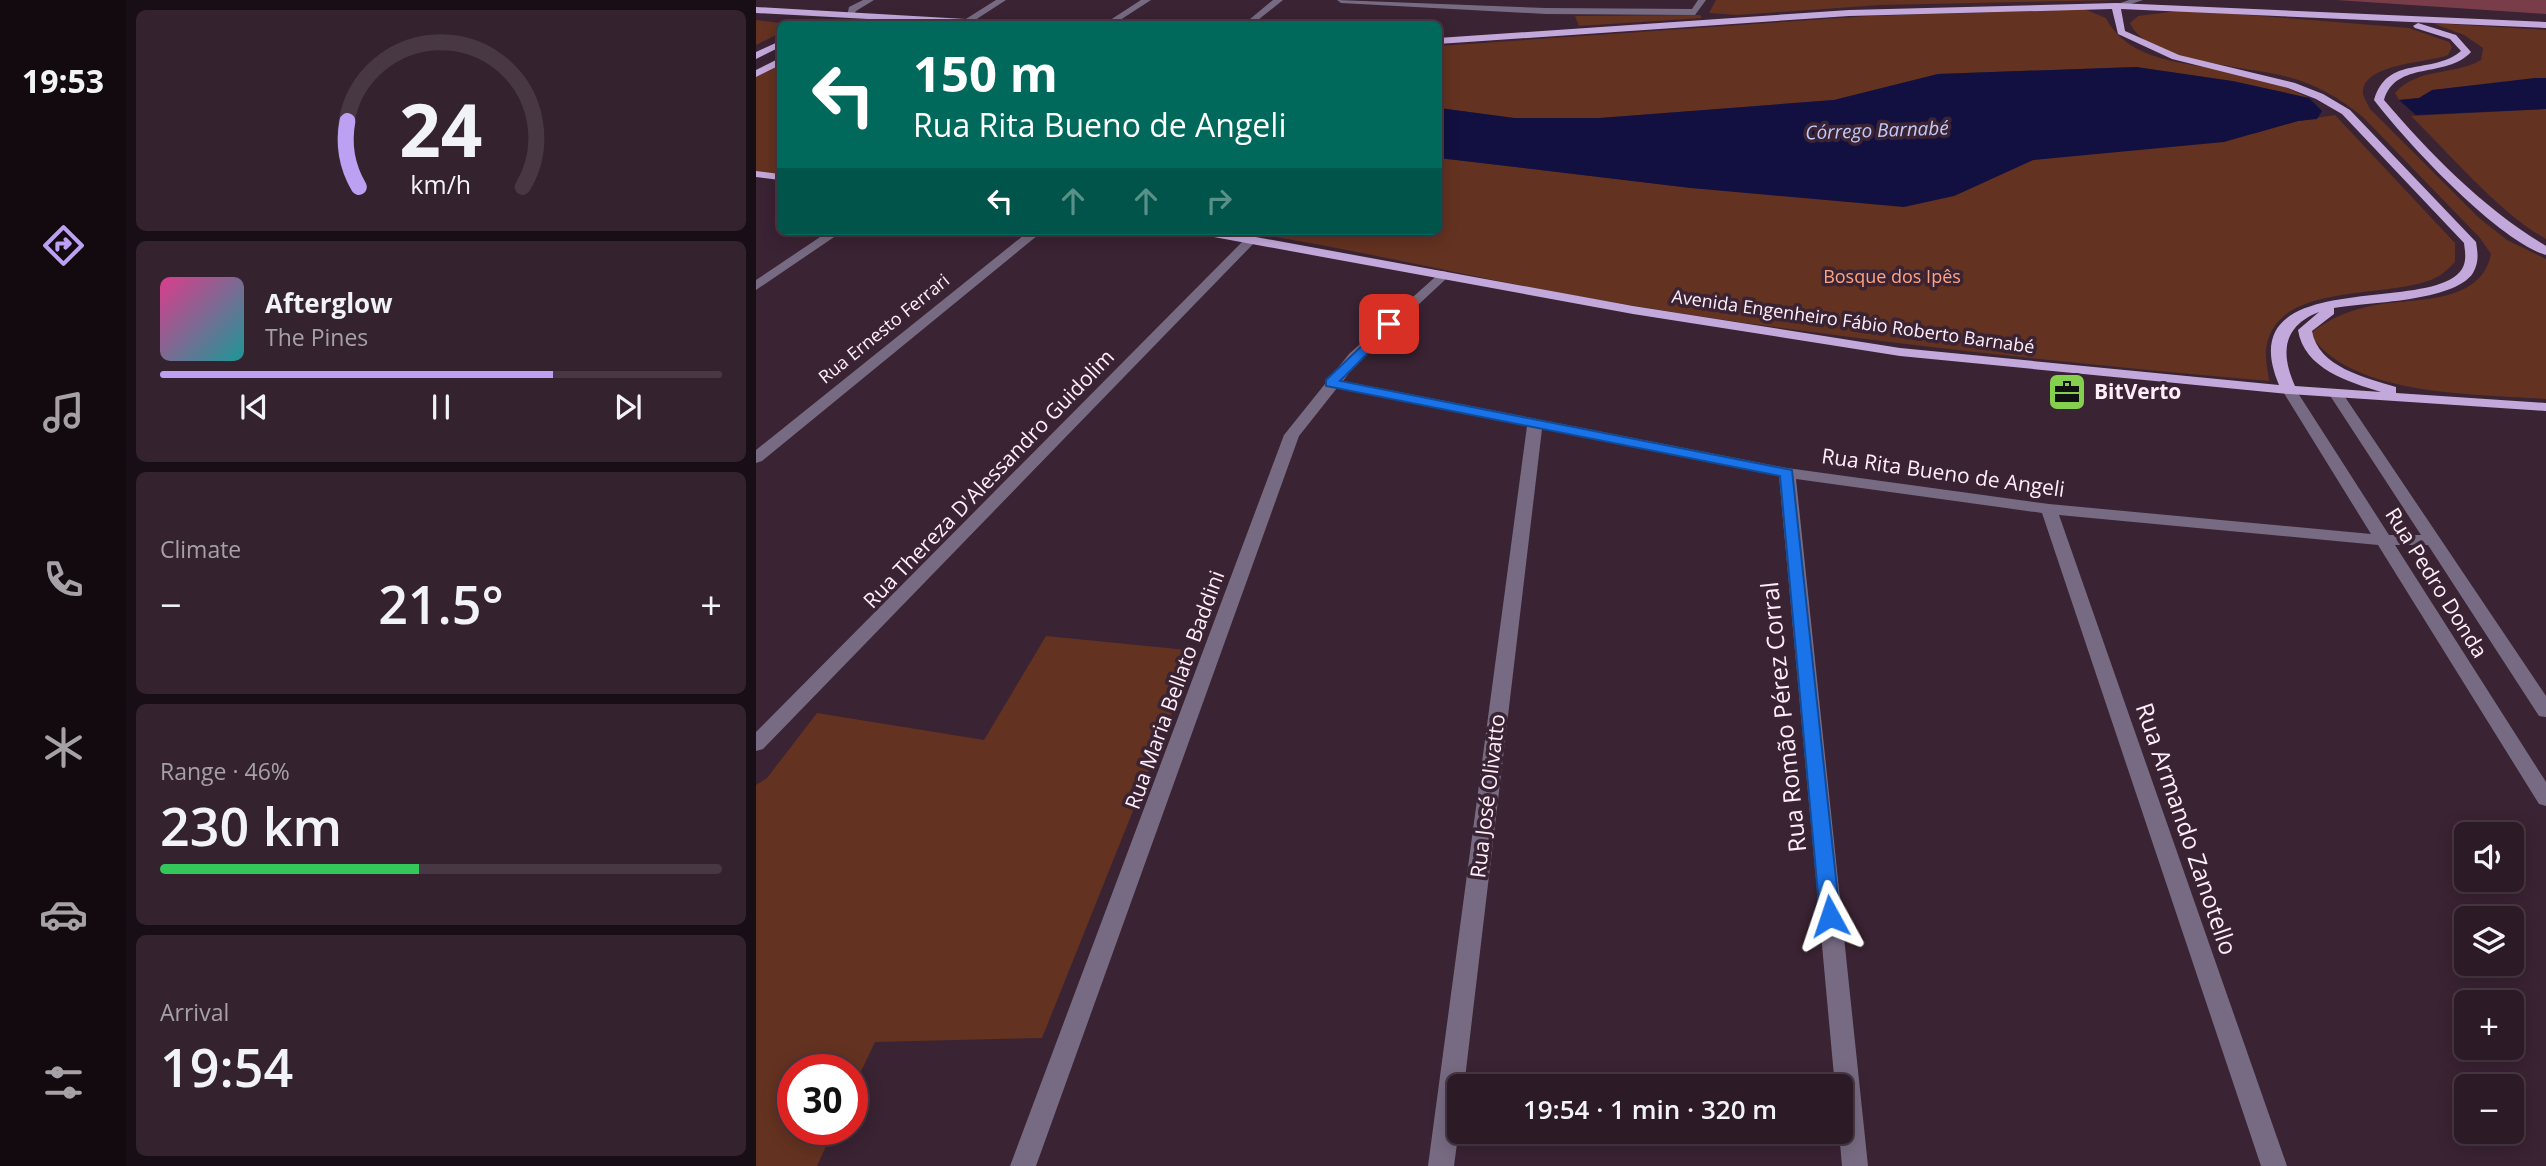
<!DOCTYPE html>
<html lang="en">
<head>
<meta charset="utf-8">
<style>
  :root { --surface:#2c1a26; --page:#34232e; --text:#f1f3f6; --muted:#a6a1a7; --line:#483843; --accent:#bca0f2 }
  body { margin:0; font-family:"Open Sans",sans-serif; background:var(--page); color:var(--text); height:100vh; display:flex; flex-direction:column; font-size:26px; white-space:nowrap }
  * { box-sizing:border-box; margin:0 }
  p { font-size:23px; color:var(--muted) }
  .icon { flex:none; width:38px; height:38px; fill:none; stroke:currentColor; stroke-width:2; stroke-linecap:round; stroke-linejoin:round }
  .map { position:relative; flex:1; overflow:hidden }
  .panel { display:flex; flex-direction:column; gap:10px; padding:10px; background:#180e15; width:630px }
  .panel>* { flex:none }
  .banner { position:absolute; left:21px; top:21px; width:665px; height:214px; border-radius:10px; box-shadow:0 4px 18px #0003,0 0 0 2px var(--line); background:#00695c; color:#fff; overflow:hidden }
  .controls { position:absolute; left:1698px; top:822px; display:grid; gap:14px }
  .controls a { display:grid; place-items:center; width:70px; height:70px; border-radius:10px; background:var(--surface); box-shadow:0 4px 18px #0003,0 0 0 2px var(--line); font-size:35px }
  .speed { position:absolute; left:21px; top:1054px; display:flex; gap:14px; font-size:35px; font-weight:700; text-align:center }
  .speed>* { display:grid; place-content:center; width:91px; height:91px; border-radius:50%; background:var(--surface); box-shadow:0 4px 18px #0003,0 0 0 2px var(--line); line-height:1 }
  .speed .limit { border:10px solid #d22; background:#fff; color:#111 }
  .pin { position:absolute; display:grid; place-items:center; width:60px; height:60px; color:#fff; margin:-30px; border-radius:14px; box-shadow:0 4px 10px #0006 }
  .me { position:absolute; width:77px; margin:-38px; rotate:355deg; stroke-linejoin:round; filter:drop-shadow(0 0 5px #0008) }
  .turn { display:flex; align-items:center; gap:24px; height:147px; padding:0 21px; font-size:32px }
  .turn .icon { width:91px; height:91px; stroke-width:2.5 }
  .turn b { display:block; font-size:49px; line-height:60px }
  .lanes { display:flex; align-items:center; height:66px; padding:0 21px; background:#0003; justify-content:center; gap:35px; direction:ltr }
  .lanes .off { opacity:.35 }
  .big { font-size:52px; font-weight:600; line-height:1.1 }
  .panel .card { flex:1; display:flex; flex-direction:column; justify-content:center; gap:10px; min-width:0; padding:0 24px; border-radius:10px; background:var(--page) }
  .panel .dial { align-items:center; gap:0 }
  .dial svg { height:182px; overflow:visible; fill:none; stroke:var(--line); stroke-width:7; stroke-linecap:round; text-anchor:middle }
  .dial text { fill:var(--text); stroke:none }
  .song { display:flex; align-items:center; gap:21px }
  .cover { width:84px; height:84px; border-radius:10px; background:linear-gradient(135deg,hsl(330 70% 55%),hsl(180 70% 35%)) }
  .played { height:7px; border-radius:4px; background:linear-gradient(90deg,var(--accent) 70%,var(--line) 70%) }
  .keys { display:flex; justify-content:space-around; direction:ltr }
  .heat { display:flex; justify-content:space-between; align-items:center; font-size:38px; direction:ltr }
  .charge { height:10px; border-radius:5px; background:linear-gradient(90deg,#34c759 46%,var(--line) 0) }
  .trip { position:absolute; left:691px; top:1074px; width:406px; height:70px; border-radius:10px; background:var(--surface); box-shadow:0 4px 18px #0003,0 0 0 2px var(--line); font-weight:600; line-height:70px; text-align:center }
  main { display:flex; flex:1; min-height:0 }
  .tabs { display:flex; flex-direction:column; width:126px; justify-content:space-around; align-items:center; background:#120a0f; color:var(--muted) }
  .tabs .icon { width:49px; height:49px }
  .tabs .on { color:var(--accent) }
  .tabs b { font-size:32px; color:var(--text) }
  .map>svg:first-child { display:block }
  .green { fill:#643220 }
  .water { fill:#121040 }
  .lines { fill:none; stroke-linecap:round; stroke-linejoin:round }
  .minor { fill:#776b83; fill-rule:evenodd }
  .major { fill:#c3a9db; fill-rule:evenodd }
  .wall { fill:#783d49 }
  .route { fill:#1a73e8; stroke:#114b97; stroke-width:2 }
  .labels { text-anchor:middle; stroke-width:7; stroke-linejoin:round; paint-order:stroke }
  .far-park-label { font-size:18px; fill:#ffa482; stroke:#3a2333 }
  .far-street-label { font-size:18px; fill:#ffeef9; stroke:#3a2333 }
  .far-water-label { font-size:19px; font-style:italic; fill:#c1cafc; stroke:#3a2333 }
  .poi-label { font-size:21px; font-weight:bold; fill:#ffeef9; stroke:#3a2333; text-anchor:start }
  .street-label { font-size:21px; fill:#ffeef9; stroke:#3a2333 }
  .near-street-label { font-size:24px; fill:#ffeef9; stroke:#3a2333 }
</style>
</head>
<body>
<main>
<nav class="tabs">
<b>19:53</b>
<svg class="icon on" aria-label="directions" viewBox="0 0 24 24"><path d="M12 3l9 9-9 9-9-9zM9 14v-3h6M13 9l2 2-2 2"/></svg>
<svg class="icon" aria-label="music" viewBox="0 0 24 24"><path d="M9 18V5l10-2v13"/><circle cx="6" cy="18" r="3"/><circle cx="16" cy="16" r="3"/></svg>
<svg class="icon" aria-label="phone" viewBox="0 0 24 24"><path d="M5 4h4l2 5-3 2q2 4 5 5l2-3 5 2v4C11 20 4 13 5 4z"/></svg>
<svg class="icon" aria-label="climate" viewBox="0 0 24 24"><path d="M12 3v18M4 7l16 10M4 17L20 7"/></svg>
<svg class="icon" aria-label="car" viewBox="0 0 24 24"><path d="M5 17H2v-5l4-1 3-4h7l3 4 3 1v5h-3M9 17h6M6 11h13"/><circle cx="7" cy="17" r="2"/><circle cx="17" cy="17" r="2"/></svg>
<svg class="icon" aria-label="filters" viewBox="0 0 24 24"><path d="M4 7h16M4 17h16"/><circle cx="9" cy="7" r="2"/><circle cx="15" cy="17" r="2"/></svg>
</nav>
<section class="panel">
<div class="card dial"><svg viewBox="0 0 100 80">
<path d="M14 69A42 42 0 1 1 86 69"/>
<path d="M14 69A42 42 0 0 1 9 40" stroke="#bca0f2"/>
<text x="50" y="56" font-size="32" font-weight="700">24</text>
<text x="50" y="72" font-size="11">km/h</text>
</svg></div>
<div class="card">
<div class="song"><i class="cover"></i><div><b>Afterglow</b><p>The Pines</p></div></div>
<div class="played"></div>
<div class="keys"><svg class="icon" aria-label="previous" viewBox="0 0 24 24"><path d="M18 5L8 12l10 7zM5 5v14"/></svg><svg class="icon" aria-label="pause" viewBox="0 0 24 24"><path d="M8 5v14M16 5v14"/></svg><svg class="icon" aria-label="next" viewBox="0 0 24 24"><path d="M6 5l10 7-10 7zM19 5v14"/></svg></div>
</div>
<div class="card"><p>Climate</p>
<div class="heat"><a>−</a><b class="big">21.5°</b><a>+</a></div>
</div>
<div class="card"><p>Range · 46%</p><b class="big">230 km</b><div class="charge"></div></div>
<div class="card"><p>Arrival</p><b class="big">19:54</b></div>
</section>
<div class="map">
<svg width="1790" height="1166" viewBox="0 0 1790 1166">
  <rect width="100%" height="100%" fill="#3a2333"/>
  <path class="green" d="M960,0H1365L1124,5L981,15L953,13Z
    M1328,9L1350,18C1373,63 1432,62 1475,72C1502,78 1528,85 1553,98L1476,81L1380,67L1182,74L1078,100L844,118H758L683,108V46L1113,16Z
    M1429,10L1653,28L1693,42L1696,47L1692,55C1673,63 1605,63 1607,94C1608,98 1612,105 1614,109L1722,217L1751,240L1790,259V399C1723,394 1594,397 1554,334C1573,318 1594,310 1619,305C1658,298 1725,305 1735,254L1724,238L1607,117C1585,99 1560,84 1532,77C1493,66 1390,62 1374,23L1382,16Z
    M944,15L946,18L823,26L819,16Z
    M0,20L24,23V33L0,45Z
    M1676,23L1790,30V78L1677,90L1663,98L1643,100L1639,93C1662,67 1697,76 1725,60L1727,48L1708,35Z
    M24,65V174L0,172V77Z
    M1790,109V239C1744,214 1693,153 1655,116Z
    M1579,115L1699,243V262C1694,267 1688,273 1683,276C1639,301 1525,279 1511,344C1508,355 1512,370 1513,381C1299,362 1085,340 873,305C742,284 613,251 483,231H682L683,158L935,188L1198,196L1277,160L1500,133L1542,121Z
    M290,636L441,651L286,1038L119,1042L96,1090V1069H37V1129H78L61,1166H0V785L11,778L61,713L228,740Z"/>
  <path class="water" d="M1380,67L1476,81L1553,98L1566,111L1561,119L1542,121L1468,142L1277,160L1198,196L1148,207L935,188L683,158V108L758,118H844L1078,100L1182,74Z
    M1779,78H1790V109L1660,115L1643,100L1663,98L1676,90Z"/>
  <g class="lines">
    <path class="minor" d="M107,0H118L100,11L97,16H91L93,7Z
      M240,0H250L213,24L205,22Z
      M385,0H395L358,24H348Z
      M517,0H527L497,24H488Z
      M581,0L790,8L936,9L942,0H950L939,15L790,14L585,3Z
      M1373,0H1387L1360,9L1356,6Z
      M73,231H87L0,290V280Z
      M273,231H287L6,461L0,463V450Z
      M491,237L501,240L7,749L0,751V732Z
      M686,271L691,272V278L603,360L587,381L1031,468L1293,504L1615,534L1526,390L1533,386L1540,390L1633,535H1665L1573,394L1580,390L1585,391L1790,696V717L1783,716L1672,545H1639L1790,782V806L1783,804L1622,545L1303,515L1531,1166H1505L1286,513L1040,479L1112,1166H1086L1083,1132L1085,1087H1079L1023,476L786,429L708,1087H704V1121L698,1166H672L771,426L581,388L543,436L280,1166H254L528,435L593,354Z"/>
    <path class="major" d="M1360,3L1790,22V28L1365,9L1369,31L1423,55L1539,83L1567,94L1594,110L1720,242C1722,254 1723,262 1717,273C1698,302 1611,302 1578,308V314L1556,331C1562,367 1610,378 1640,387V393L1790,403V411L1533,394L1144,356L877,314L447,235L441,231H467L877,306L1144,348L1523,385C1472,264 1677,316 1706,269C1711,260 1709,252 1708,243L1586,114L1560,99L1532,88L1416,59L1362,34L1356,9L1093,16L682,44V38L1093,10ZM1563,312L1542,330C1548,369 1593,382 1625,392L1539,386C1524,353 1527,326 1563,312Z
      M0,7L244,21L249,24H205L0,13Z
      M1662,23L1700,35L1715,52C1690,79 1640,60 1628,100C1675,155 1727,208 1790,246V255C1741,240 1650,142 1618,100C1632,54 1675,76 1705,51L1694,39L1659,28L1657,26Z
      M24,41V47L0,59V52Z
      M24,58V65L0,77V70Z
      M0,171L24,174V180L0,177Z"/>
  </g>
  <path class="wall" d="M1580,0H1790V14Z"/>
  <path class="route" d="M633,320L638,321V327L584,381L1036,470L1084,916L1081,922H1067L1064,916L1024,476L570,386V380Z"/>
  <defs>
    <symbol id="office-square" viewBox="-11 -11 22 22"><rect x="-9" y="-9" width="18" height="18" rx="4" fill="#84cf4d" stroke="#3a2333"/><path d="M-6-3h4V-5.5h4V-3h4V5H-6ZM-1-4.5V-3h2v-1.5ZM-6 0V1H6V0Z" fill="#111"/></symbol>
  </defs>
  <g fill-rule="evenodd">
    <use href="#office-square" x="1289" y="370" width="44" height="44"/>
  </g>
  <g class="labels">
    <g class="far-park-label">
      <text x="1136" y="283">Bosque dos Ipês</text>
    </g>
    <g class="far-street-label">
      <text transform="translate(1097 322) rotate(8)" y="6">Avenida Engenheiro Fábio Roberto Barnabé</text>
      <text transform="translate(128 329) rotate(-39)" y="6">Rua Ernesto Ferrari</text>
    </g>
    <g class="far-water-label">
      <text transform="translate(1121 130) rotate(-2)" y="7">Córrego Barnabé</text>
    </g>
    <g class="poi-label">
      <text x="1338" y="399">BitVerto</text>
    </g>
    <g class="street-label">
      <text transform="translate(1187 473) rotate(8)" y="7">Rua Rita Bueno de Angeli</text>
      <text transform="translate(233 479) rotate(-46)" y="7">Rua Thereza D'Alessandro Guidolim</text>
      <text transform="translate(1680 583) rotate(58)" y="7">Rua Pedro Donda</text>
      <text transform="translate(419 690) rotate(-70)" y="7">Rua Maria Bellato Baddini</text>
      <text transform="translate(732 796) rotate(-83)" y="7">Rua José Olivatto</text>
    </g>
    <g class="near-street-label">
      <text transform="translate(1028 717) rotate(-96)" y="8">Rua Romão Pérez Corral</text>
      <text transform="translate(1430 829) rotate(71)" y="8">Rua Armando Zanotello</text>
    </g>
  </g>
</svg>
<div class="controls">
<a><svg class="icon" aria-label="sound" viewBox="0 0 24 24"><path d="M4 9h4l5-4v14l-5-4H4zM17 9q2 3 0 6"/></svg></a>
<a><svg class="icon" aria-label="layers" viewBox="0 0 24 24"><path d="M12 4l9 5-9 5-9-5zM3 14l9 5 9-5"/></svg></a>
<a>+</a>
<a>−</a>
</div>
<div class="speed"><div class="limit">30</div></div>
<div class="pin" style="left:633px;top:324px;background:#d93025"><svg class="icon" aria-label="arrive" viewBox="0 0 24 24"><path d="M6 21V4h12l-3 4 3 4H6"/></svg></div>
<svg class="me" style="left:1074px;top:916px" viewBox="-20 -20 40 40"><path d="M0-17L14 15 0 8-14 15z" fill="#1a73e8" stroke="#fff" stroke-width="4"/></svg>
<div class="trip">19:54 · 1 min · 320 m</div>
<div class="banner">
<div class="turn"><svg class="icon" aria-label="left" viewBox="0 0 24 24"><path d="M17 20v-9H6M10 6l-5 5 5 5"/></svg><div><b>150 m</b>Rua Rita Bueno de Angeli</div></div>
<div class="lanes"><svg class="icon" aria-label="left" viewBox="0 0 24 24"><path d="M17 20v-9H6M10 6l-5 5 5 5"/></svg><svg class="icon off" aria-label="ahead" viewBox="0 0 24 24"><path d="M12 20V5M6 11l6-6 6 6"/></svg><svg class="icon off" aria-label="ahead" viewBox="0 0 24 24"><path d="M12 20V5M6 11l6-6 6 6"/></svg><svg class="icon off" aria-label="right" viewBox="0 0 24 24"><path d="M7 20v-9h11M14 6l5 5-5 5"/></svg></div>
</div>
</div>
</main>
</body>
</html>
